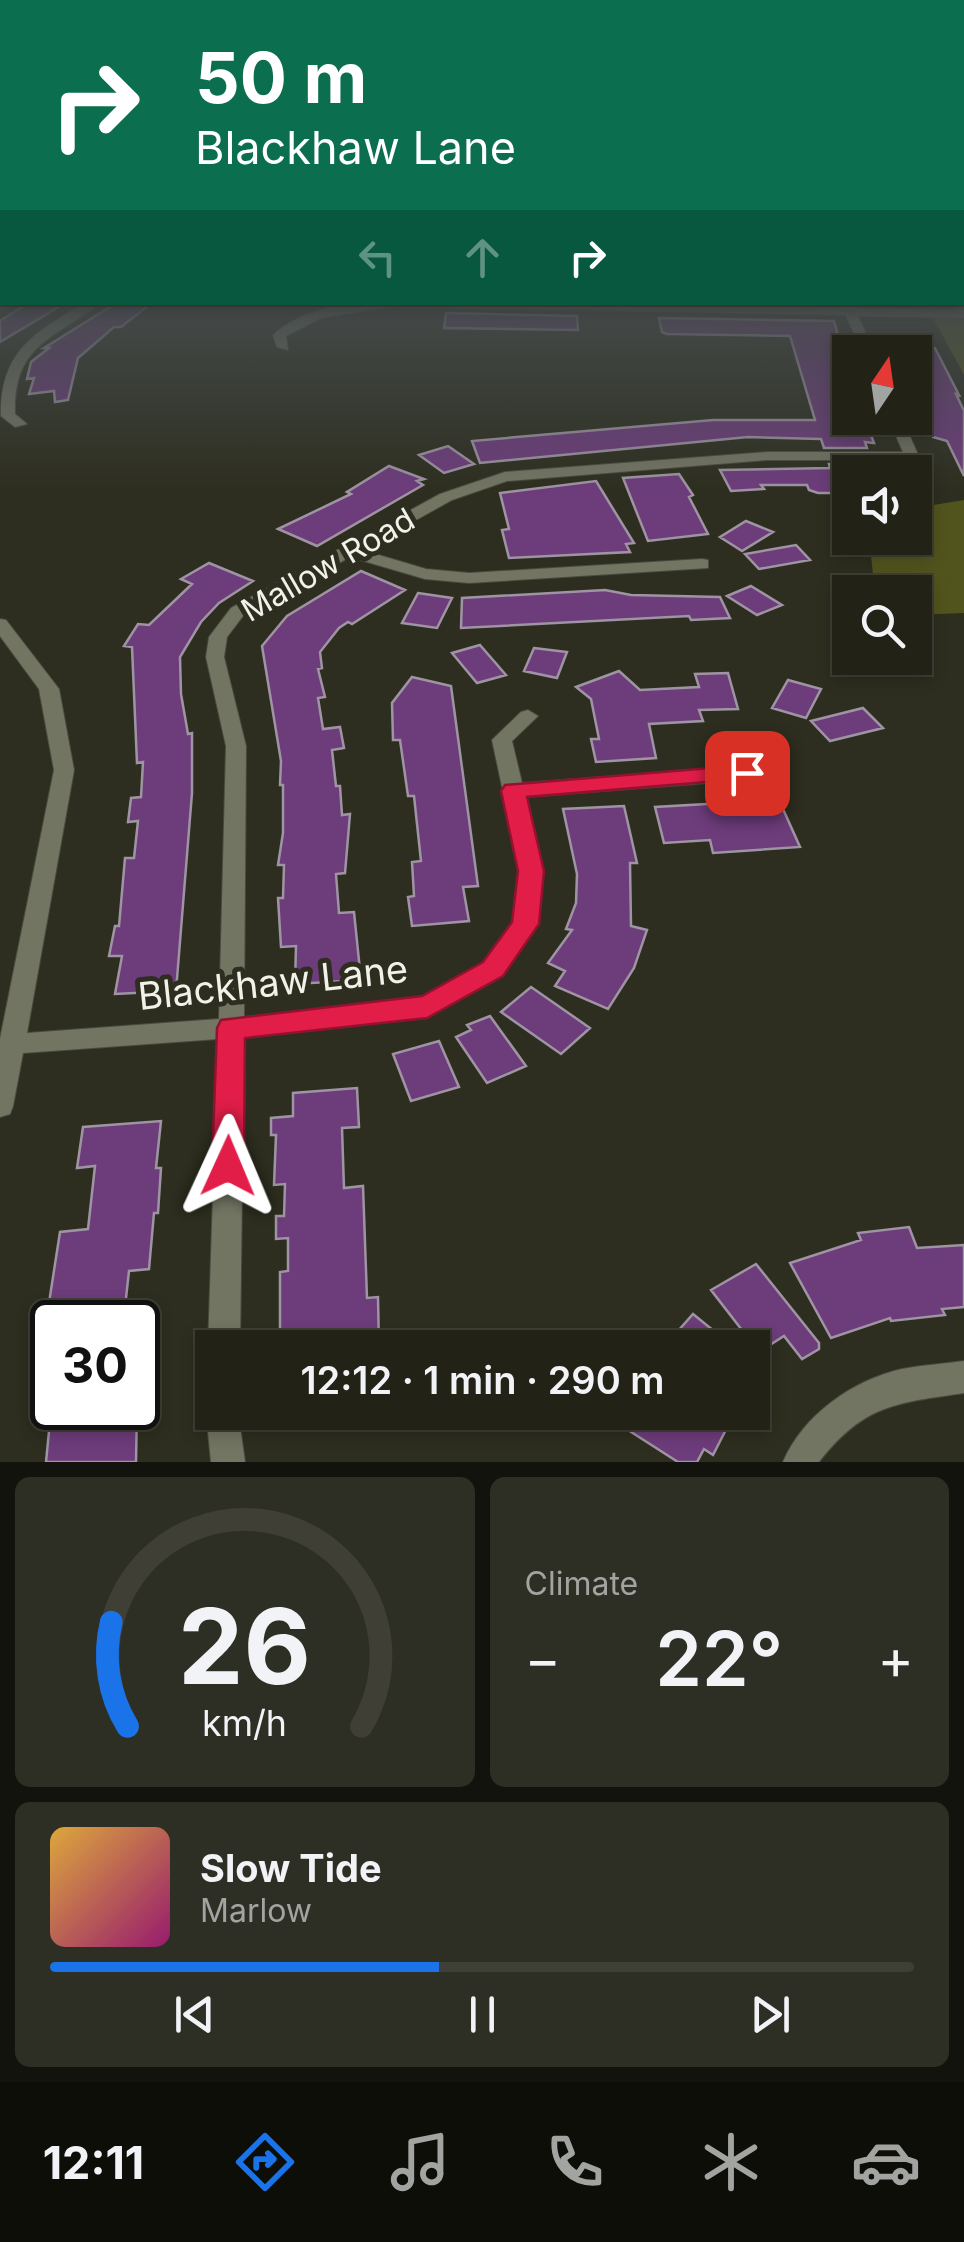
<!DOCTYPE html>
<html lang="en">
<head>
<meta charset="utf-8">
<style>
  :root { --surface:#222217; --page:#2e2f24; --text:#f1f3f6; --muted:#a2a4a1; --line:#3f3f36; --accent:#1a73e8 }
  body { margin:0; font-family:Inter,sans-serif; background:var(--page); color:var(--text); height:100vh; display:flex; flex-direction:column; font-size:38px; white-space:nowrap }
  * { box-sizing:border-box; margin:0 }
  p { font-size:32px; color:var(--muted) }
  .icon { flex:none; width:55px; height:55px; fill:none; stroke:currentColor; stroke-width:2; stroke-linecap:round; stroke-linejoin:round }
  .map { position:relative; height:1462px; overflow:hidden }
  .details { display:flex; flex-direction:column; gap:15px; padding:15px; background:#13130d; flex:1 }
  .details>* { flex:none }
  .top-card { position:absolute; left:0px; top:0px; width:965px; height:305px; box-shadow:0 5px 15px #0003,0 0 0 2px var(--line); background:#0b6e4f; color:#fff; overflow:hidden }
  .needle { width:65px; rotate:13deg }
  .tools { position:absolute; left:832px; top:335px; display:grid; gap:20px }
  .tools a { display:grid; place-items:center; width:100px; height:100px; border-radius:0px; background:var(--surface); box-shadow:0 5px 15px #0003,0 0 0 2px var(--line); font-size:50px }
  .speed { position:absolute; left:30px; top:1300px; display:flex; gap:20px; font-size:50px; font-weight:700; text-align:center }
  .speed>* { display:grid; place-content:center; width:130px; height:130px; border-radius:50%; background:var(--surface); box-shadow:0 5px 15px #0003,0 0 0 2px var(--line); line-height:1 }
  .speed .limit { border:5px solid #111; border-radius:15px; background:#fff; color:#111 }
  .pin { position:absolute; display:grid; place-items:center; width:85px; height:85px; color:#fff; margin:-42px; border-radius:20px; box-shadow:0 5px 15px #0006 }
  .me { position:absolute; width:110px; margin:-55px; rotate:1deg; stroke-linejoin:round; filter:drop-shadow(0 0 8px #0008) }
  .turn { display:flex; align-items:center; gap:35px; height:210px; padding:0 30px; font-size:45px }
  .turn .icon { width:130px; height:130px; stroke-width:2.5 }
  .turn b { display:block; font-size:70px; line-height:85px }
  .lanes { display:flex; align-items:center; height:95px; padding:0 30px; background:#0003; justify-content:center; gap:50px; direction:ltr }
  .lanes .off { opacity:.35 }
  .big { font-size:75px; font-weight:600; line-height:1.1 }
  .details .card { flex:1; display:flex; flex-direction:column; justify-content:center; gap:15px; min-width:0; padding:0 35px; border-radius:15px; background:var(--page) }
  .details .dial { align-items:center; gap:0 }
  .dial svg { height:260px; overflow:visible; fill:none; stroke:var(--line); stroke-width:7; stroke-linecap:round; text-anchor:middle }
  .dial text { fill:var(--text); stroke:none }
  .song { display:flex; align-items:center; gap:30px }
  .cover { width:120px; height:120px; border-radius:15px; background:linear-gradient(135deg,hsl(40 70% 55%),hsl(320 70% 35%)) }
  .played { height:10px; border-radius:5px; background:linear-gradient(90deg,var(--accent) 45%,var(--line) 45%) }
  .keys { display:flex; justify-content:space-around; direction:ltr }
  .heat { display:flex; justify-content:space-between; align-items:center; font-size:55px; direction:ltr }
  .details .tiles { flex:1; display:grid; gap:15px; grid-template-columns:1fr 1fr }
  .card:last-child { grid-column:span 2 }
  .trip { position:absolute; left:195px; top:1330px; width:575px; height:100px; border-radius:0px; background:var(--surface); box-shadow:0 5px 15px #0003,0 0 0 2px var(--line); font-weight:600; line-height:100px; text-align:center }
  .menu { display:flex; height:160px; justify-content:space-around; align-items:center; background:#0e0e09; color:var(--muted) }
  .menu .icon { width:70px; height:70px }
  .menu .selected { color:var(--accent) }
  .menu b { font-size:45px; color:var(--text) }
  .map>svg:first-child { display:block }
  .green { fill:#52541e }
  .building { fill:#6d3c7b; stroke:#9f94a3; stroke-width:2.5 }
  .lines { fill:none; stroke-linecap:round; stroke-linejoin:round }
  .minor-casing { stroke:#4a4b3e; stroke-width:2 }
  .minor { fill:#737563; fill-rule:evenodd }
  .route { fill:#e11d48; stroke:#92132f; stroke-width:2.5 }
  .labels { text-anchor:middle; stroke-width:10; stroke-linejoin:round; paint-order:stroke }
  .street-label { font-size:32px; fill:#f1f2e9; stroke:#2d2e1f }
  .near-street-label { font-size:38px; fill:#f1f2e9; stroke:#2d2e1f }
</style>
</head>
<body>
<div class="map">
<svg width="964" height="1462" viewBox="0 0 964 1462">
  <rect width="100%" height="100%" fill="#2d2e1f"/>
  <path class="green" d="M925,303H960L964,309V375Z
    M964,500V613L915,615V592H875L869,538H915V508Z"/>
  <path class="building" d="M30,302H67L0,342V321Z
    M118,302H153L121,327H114L78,358L68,400L55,402L54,391L29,394L34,378L27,379L31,362L49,348H44Z
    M446,313L577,316L578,330L444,328Z
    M659,318L834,321L850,380V418L865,419L874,443L865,442L867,448H824L821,439L748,437L480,463L472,441L713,420H815L790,336L667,334L662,332Z
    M915,344L935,348L959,395L956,394L964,411V476L947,441L933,437L915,398Z
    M448,446L474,464L444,473L419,455Z
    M829,464H873L876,472H850V493H818L809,490L807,485H761L764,489L731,491L720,470L830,468Z
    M389,466L424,479L417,481L423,485L317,546L278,529L351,494L347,492Z
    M679,474L693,495L689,497L708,534L648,541L623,478Z
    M596,481L634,543L626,544L630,552L509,558L502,530L509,529L500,493Z
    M746,521L773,532L742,551L720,537Z
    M796,545L810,560L759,569L745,554Z
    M209,563L253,581L219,603L201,622L180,657L181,694L188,734L192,733V793L176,991L115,994L122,956H109L115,926H119L125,858H134L138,821L128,822L131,798L141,797L143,762L137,763L132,647L124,646L138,624L149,625L192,584L181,579Z
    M361,571L405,590L352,624L348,622L339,628L320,652L322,668L318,669L325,697L318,698L323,729L340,727L344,748L332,750L336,786H340L342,815L350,814L345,873L336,874L339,913L354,912L361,980L295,984L296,946L281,947L278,898H283L284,865H278L283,833V785H280L281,761L262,646L287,616Z
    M751,586L782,605L757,615L727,596Z
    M605,590L631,595L720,597L730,618L691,620L689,616L461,628L462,598Z
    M418,593L452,598L437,628L402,623Z
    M480,645L506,675L477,683L452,653Z
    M534,648L567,652L557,678L524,671Z
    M619,671L640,690L699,687L695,674L728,673L738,709L699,710L703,721L649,724L656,758L596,762L591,739H599L591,699L576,687Z
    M412,677L451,686L478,886L463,887L469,921L412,926L408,897L414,896L412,862L421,861L414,796H408L400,740H393L392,703Z
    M788,680L821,689L806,718L772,708Z
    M863,708L883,728L830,741L811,721Z
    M779,800L800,847L713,853L710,840L664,843L655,807Z
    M624,806L637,863H630L631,926L647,930L634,968L608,1009L555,986L565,971L548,963L572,930L566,929L576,903L577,874L563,809Z
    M531,987L590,1028L561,1054L501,1012Z
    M490,1016L526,1066L487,1083L456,1037L471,1030L467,1025Z
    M439,1041L459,1087L411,1101L393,1054Z
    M357,1088L359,1127L342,1128L344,1188L363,1186L367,1298L378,1297L379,1348H280V1272L288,1271V1238L276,1239V1216H284L285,1184L274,1185L276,1135H271V1118L293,1116V1093Z
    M161,1121L156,1168H161L158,1213H154L149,1269L129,1271L125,1307L152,1305L150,1322H46L60,1232L88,1229L95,1166L77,1168L83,1127Z
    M909,1227L917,1248L964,1245V1307L942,1309L945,1315L891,1321L890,1318L831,1338L790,1263L861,1240L858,1233Z
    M756,1264L819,1343V1349L802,1359L784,1336L759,1352L711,1290Z
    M693,1314L735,1348H663Z
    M137,1408L136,1462H46L50,1421Z
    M600,1412H735L713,1455L704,1449L697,1462H678Z"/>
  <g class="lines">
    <defs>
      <path id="minor" d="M2,293V301L0,302V294Z
        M86,302H101C54,340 13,343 15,414L27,424L15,427L1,416C0,350 35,333 86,302Z
        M358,302L843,308L842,302H852L855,308L964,310V318L858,316L874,352H862L846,315L388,307L321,318L286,336L288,350L277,347L273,335C296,314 328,307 358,302Z
        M888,418H902L919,457L917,460H767L507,481L452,500L362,550L426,569L469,573L702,559L708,560V568L469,583L425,579L350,557L243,616L227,637L224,657L246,746L244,1017L422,998L484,963L513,922L520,871L492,740L521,712L528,710L538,716L512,741L522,783L742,767L767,751L777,757L754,778L747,780L525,797L542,871L537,924L502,975L427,1017L244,1037L240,1348H212V1358L208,1348L218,1039L23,1053L13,1106L10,1114L0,1117V1039L54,770L39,689L0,636V619L6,620L59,689L74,770L27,1033L219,1019L226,746L206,657L209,637L231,608L440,494L505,472L767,452H903Z
        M964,1361V1393C897,1403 864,1404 819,1462H783C803,1415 853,1380 902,1369C922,1365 943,1364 964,1361Z
        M210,1400L212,1412H238L245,1462H211L206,1412Z"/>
    </defs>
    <use href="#minor" class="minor-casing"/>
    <use href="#minor" class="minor"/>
  </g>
  <linearGradient id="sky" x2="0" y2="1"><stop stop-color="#191911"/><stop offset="0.59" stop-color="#464c4d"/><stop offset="1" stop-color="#464c4d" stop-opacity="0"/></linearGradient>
  <rect width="964" height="494" fill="url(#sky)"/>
  <path class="route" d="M747,765L755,767L759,773L755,778L527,797L544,871L539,924L503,976L427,1018L245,1038L244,1166L239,1176L228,1180L217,1176L212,1166L217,1028L221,1020L422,996L483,962L512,922L518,871L501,791L505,785Z"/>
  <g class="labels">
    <g class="street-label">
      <text transform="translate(328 565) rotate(-30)" y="11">Mallow Road</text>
    </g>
    <g class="near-street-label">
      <text transform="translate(273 983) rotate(-6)" y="13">Blackhaw Lane</text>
    </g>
  </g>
</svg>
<div class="tools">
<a><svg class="needle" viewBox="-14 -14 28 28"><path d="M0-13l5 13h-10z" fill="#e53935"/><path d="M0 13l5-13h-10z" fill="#a2a4a1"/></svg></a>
<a><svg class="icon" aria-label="sound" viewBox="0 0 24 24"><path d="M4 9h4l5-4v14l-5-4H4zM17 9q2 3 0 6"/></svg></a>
<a><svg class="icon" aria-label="search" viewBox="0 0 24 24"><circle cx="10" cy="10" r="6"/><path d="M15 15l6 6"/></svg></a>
</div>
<div class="speed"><div class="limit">30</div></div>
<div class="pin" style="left:747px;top:773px;background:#d93025"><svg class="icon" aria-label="arrive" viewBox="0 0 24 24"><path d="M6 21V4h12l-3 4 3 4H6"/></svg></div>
<svg class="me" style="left:228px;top:1166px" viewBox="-20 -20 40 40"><path d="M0-17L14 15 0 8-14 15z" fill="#e11d48" stroke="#fff" stroke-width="4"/></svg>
<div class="trip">12:12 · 1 min · 290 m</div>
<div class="top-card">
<div class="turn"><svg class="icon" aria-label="right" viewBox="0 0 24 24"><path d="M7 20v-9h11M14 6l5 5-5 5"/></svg><div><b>50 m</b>Blackhaw Lane</div></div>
<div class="lanes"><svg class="icon off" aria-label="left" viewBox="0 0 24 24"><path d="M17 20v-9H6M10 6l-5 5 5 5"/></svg><svg class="icon off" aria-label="ahead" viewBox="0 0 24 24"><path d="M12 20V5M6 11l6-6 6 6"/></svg><svg class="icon" aria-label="right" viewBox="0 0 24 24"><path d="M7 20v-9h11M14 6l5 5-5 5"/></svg></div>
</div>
</div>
<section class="details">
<div class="tiles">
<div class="card dial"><svg viewBox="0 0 100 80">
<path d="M14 69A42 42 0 1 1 86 69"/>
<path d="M14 69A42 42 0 0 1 9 37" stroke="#1a73e8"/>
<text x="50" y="56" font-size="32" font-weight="700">26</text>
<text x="50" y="72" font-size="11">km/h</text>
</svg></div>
<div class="card"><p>Climate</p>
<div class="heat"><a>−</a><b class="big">22°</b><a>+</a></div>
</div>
<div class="card">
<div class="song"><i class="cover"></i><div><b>Slow Tide</b><p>Marlow</p></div></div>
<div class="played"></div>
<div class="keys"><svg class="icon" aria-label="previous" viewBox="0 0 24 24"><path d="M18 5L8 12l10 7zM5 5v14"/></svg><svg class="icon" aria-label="pause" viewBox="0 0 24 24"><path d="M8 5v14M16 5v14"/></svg><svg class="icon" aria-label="next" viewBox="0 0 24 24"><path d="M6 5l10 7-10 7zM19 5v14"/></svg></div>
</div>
</div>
</section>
<nav class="menu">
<b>12:11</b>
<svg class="icon selected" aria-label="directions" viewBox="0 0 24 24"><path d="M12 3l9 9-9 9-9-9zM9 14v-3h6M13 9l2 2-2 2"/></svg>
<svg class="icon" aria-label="music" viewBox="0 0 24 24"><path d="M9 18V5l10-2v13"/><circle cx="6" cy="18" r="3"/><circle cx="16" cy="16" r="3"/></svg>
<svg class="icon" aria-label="phone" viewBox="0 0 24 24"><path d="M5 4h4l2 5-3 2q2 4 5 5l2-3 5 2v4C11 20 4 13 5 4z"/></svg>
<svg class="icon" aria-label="climate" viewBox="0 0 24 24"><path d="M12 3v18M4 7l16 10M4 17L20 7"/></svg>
<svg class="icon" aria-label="car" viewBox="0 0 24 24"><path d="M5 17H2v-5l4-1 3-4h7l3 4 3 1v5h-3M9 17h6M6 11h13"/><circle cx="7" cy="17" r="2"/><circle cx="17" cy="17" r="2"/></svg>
</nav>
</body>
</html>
